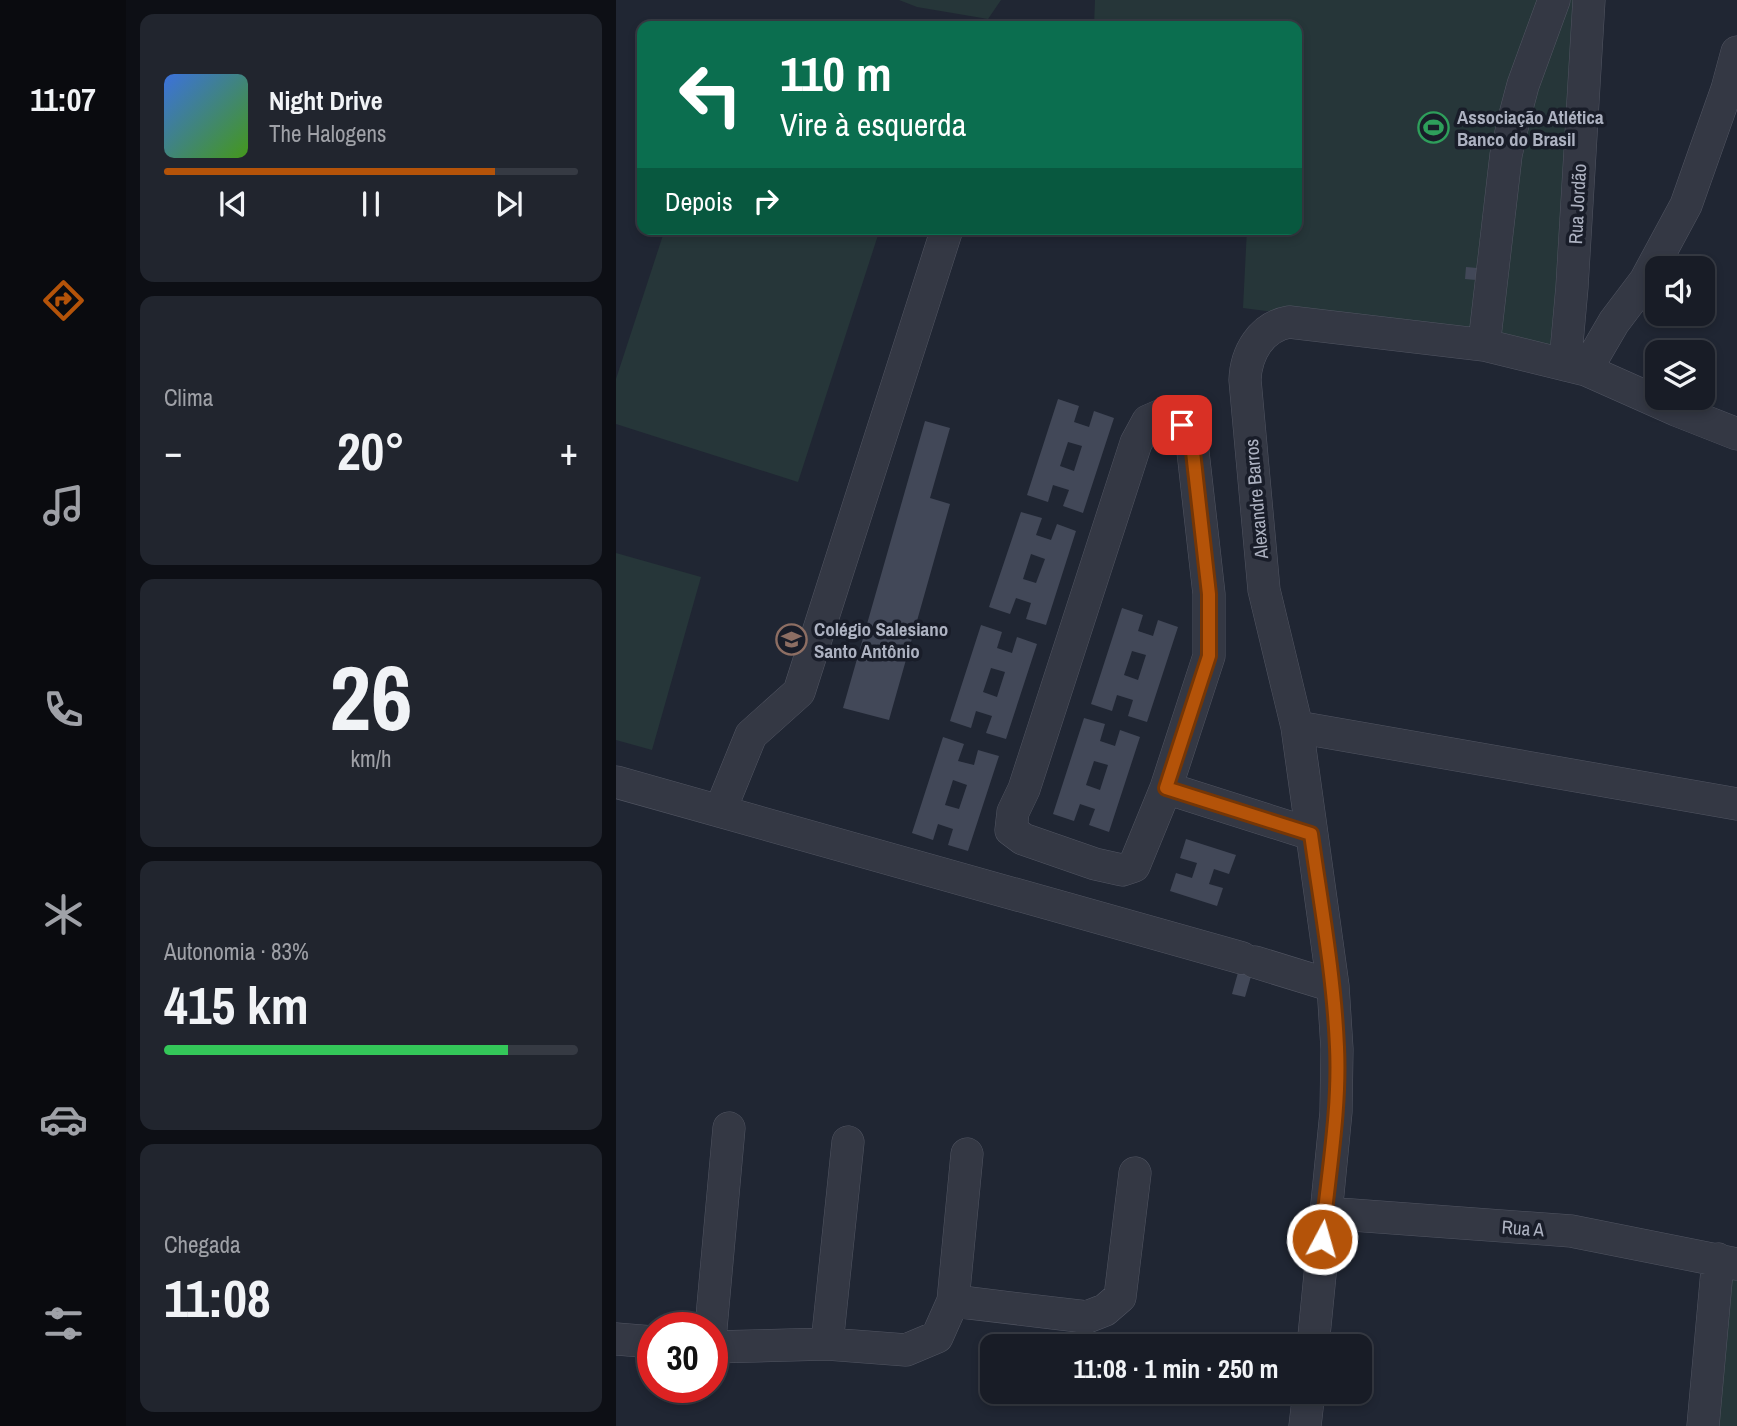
<!DOCTYPE html>
<html lang="pt">
<head>
<meta charset="utf-8">
<style>
  :root { --surface:#181c26; --page:#21252e; --text:#f1f3f6; --muted:#9fa1a7; --line:#363a43; --accent:#b45309 }
  body { margin:0; font-family:"Archivo Narrow",sans-serif; background:var(--page); color:var(--text); height:100vh; display:flex; flex-direction:column; font-size:26px; white-space:nowrap }
  * { box-sizing:border-box; margin:0 }
  p { font-size:23px; color:var(--muted) }
  .icon { flex:none; width:38px; height:38px; fill:none; stroke:currentColor; stroke-width:2; stroke-linecap:round; stroke-linejoin:round }
  .map { position:relative; flex:1; overflow:hidden }
  .panel { display:flex; flex-direction:column; gap:14px; padding:14px; background:#0d0f15; width:490px }
  .panel>* { flex:none }
  .banner { position:absolute; left:21px; top:21px; width:665px; height:214px; border-radius:14px; box-shadow:0 4px 10px #0003,0 0 0 2px var(--line); background:#0b6e4f; color:#fff; overflow:hidden }
  .tools { position:absolute; left:1029px; top:256px; display:grid; gap:14px }
  .tools a { display:grid; place-items:center; width:70px; height:70px; border-radius:14px; background:var(--surface); box-shadow:0 4px 10px #0003,0 0 0 2px var(--line); font-size:35px }
  .speed { position:absolute; left:21px; top:1312px; display:flex; gap:14px; font-size:35px; font-weight:700; text-align:center }
  .speed>* { display:grid; place-content:center; width:91px; height:91px; border-radius:50%; background:var(--surface); box-shadow:0 4px 10px #0003,0 0 0 2px var(--line); line-height:1 }
  .speed .limit { border:10px solid #d22; background:#fff; color:#111 }
  .pin { position:absolute; display:grid; place-items:center; width:60px; height:60px; color:#fff; margin:-30px; border-radius:14px; box-shadow:0 4px 10px #0006 }
  .me { position:absolute; width:77px; margin:-38px; rotate:6deg; stroke-linejoin:round; filter:drop-shadow(0 0 5px #0008) }
  .turn { display:flex; align-items:center; gap:24px; height:147px; padding:0 28px; font-size:32px }
  .turn .icon { width:91px; height:91px; stroke-width:2.5 }
  .turn b { display:block; font-size:49px; line-height:60px }
  .then { display:flex; align-items:center; height:66px; padding:0 28px; background:#0003; gap:14px; font-size:26px }
  .big { font-size:52px; font-weight:700; line-height:1.1 }
  .panel .tile { flex:1; display:flex; flex-direction:column; justify-content:center; gap:10px; min-width:0; padding:0 24px; border-radius:14px; background:var(--page) }
  .panel .dial { align-items:center; gap:0 }
  .dial b { font-size:91px; line-height:1 }
  .song { display:flex; align-items:center; gap:21px }
  .cover { width:84px; height:84px; border-radius:10px; background:linear-gradient(135deg,hsl(220 70% 55%),hsl(100 70% 35%)) }
  .played { height:7px; border-radius:4px; background:linear-gradient(90deg,var(--accent) 80%,var(--line) 80%) }
  .keys { display:flex; justify-content:space-around; direction:ltr }
  .heat { display:flex; justify-content:space-between; align-items:center; font-size:38px; direction:ltr }
  .charge { height:10px; border-radius:5px; background:linear-gradient(90deg,#34c759 83%,var(--line) 0) }
  .trip { position:absolute; left:364px; top:1334px; width:392px; height:70px; border-radius:14px; background:var(--surface); box-shadow:0 4px 10px #0003,0 0 0 2px var(--line); font-weight:700; line-height:70px; text-align:center }
  main { display:flex; flex:1; min-height:0 }
  .menu { display:flex; flex-direction:column; width:126px; justify-content:space-around; align-items:center; background:#0a0b0f; color:var(--muted) }
  .menu .icon { width:49px; height:49px }
  .menu .on { color:var(--accent) }
  .menu b { font-size:32px; color:var(--text) }
  .map>svg:first-child { display:block }
  .green { fill:#263639 }
  .building { fill:#424858; fill-rule:evenodd }
  .lines { fill:none; stroke-linecap:round; stroke-linejoin:round }
  .minor-casing { stroke:#515562; stroke-width:33 }
  .minor { stroke:#343844; stroke-width:32 }
  .route-casing { stroke:#753606; stroke-width:18 }
  .route { stroke:#b45309; stroke-width:12 }
  .labels { text-anchor:middle; stroke-width:7; stroke-linejoin:round; paint-order:stroke }
  .poi-label { font-size:19px; font-weight:bold; fill:#adb2c1; stroke:#191d29; text-anchor:start }
  .street-label { font-size:19px; fill:#adb2c1; stroke:#191d29 }
</style>
</head>
<body>
<main>
<nav class="menu">
<b>11:07</b>
<svg class="icon on" aria-label="directions" viewBox="0 0 24 24"><path d="M12 3l9 9-9 9-9-9zM9 14v-3h6M13 9l2 2-2 2"/></svg>
<svg class="icon" aria-label="music" viewBox="0 0 24 24"><path d="M9 18V5l10-2v13"/><circle cx="6" cy="18" r="3"/><circle cx="16" cy="16" r="3"/></svg>
<svg class="icon" aria-label="phone" viewBox="0 0 24 24"><path d="M5 4h4l2 5-3 2q2 4 5 5l2-3 5 2v4C11 20 4 13 5 4z"/></svg>
<svg class="icon" aria-label="climate" viewBox="0 0 24 24"><path d="M12 3v18M4 7l16 10M4 17L20 7"/></svg>
<svg class="icon" aria-label="car" viewBox="0 0 24 24"><path d="M5 17H2v-5l4-1 3-4h7l3 4 3 1v5h-3M9 17h6M6 11h13"/><circle cx="7" cy="17" r="2"/><circle cx="17" cy="17" r="2"/></svg>
<svg class="icon" aria-label="filters" viewBox="0 0 24 24"><path d="M4 7h16M4 17h16"/><circle cx="9" cy="7" r="2"/><circle cx="15" cy="17" r="2"/></svg>
</nav>
<section class="panel">
<div class="tile">
<div class="song"><i class="cover"></i><div><b>Night Drive</b><p>The Halogens</p></div></div>
<div class="played"></div>
<div class="keys"><svg class="icon" aria-label="previous" viewBox="0 0 24 24"><path d="M18 5L8 12l10 7zM5 5v14"/></svg><svg class="icon" aria-label="pause" viewBox="0 0 24 24"><path d="M8 5v14M16 5v14"/></svg><svg class="icon" aria-label="next" viewBox="0 0 24 24"><path d="M6 5l10 7-10 7zM19 5v14"/></svg></div>
</div>
<div class="tile"><p>Clima</p>
<div class="heat"><a>−</a><b class="big">20°</b><a>+</a></div>
</div>
<div class="tile dial"><b>26</b><p>km/h</p></div>
<div class="tile"><p>Autonomia · 83%</p><b class="big">415 km</b><div class="charge"></div></div>
<div class="tile"><p>Chegada</p><b class="big">11:08</b></div>
</section>
<div class="map">
<svg width="1121" height="1426" viewBox="0 0 1121 1426">
  <rect width="100%" height="100%" fill="#202633"/>
  <path class="green" d="M283,0H385L372,19L301,7Z
    M479,0H964L941,349L627,308L631,229H681V26H478Z
    M49,229H264L182,482L0,424V379Z
    M0,553L85,577L36,750L0,740Z
    M1106,1268L1121,1271V1426H1092Z"/>
  <path class="building" d="M850,267L872,269L871,281L849,279Z
    M442,399L463,406L458,422L473,427L478,411L498,418L467,513L447,506L453,490L437,485L432,502L411,495ZM452,442L466,446L458,471L444,466Z
    M309,421L334,428L314,498L334,504L273,720L227,708Z
    M405,512L426,518L420,535L435,540L441,524L460,531L430,625L410,619L415,603L400,598L394,614L373,607ZM415,554L429,559L420,583L407,579Z
    M506,608L527,615L522,631L537,636L542,620L562,627L531,722L512,716L517,700L501,695L496,711L475,704ZM516,651L530,655L522,680L508,675Z
    M365,625L386,632L381,648L396,653L401,637L421,644L390,739L370,733L376,716L360,711L355,728L334,721ZM375,668L389,672L381,697L367,692Z
    M468,718L489,724L484,741L499,746L504,730L524,737L493,832L473,825L479,809L464,804L458,821L437,814ZM478,761L492,765L484,790L470,785Z
    M327,737L348,744L342,761L358,765L362,750L383,756L352,851L332,845L337,829L322,824L317,840L296,833ZM337,780L351,785L343,809L329,805Z
    M570,839L620,855L613,874L598,869L593,884L607,888L601,906L554,891L560,873L576,878L581,863L564,858Z
    M643,949L629,997L616,994L626,958Z"/>
  <g class="lines">
    <defs>
      <path id="minor" d="M868,345L890,155L898,119L907,85L938,0
        M949,365L956,287L973,0
        M970,370L1060,410L1121,434
        M681,727L1121,804
        M0,782L626,958
        M550,788L518,866L506,870L479,864L407,839L395,830L397,812L408,789L520,443L532,421L548,414L566,425L576,443L593,594V656L550,788L695,834
        M104,811L135,735L183,692L331,229
        M639,962L717,986
        M709,1213L955,1231L1121,1264
        M337,1301L471,1317L489,1310L504,1297L519,1173
        M95,1328L113,1128
        M0,1339L37,1342
        M211,1344L232,1142
        M697,1346L720,1112L721,1049L717,986L681,727L648,590L629,380C630,353 645,327 673,322L868,345L970,370L998,322L1029,281L1070,205L1111,89L1121,52
        M96,1347L211,1344L290,1350L321,1337L337,1301L351,1154
        M689,1426L693,1391
        M1087,1426L1102,1259"/>
    </defs>
    <use href="#minor" class="minor-casing"/>
    <use href="#minor" class="minor"/>
  </g>
  <g class="lines">
    <defs>
      <path id="route" d="M566,425L576,443L593,594V656L550,788L695,834C705,905 718,975 721,1047C724,1111 712,1175 706,1239"/>
    </defs>
    <use href="#route" class="route-casing"/>
    <use href="#route" class="route"/>
  </g>
  <defs>
    <symbol id="stadium-ring" viewBox="-11 -11 22 22"><circle r="9.5" fill="#191d29" stroke="#2e9e5b" stroke-width="1.5"/><path d="M0-5a6.5 5 0 1 0 0 10a6.5 5 0 1 0 0-10ZM-3.5-1.8h7v3.6h-7Z" fill="#2e9e5b"/></symbol>
    <symbol id="school-ring" viewBox="-11 -11 22 22"><circle r="9.5" fill="#191d29" stroke="#8d6e63" stroke-width="1.5"/><path d="M0-5L7-2L0 1L-7-2ZM-4 1L0 2.5L4 1V4Q0 6-4 4Z" fill="#8d6e63"/></symbol>
  </defs>
  <g fill-rule="evenodd">
    <use href="#stadium-ring" x="800" y="110" width="35" height="35"/>
    <use href="#school-ring" x="158" y="622" width="35" height="35"/>
  </g>
  <g class="labels">
    <g class="poi-label">
      <text x="841" y="124">Associação Atlética<tspan x="841" dy="22">Banco do Brasil</tspan></text>
      <text x="198" y="636">Colégio Salesiano<tspan x="198" dy="22">Santo Antônio</tspan></text>
    </g>
    <g class="street-label">
      <text transform="translate(961 204) rotate(-87)" y="7">Rua Jordão</text>
      <text transform="translate(640 499) rotate(-95)" y="7">Alexandre Barros</text>
      <text transform="translate(907 1228) rotate(4)" y="7">Rua A</text>
    </g>
  </g>
</svg>
<div class="tools">
<a><svg class="icon" aria-label="sound" viewBox="0 0 24 24"><path d="M4 9h4l5-4v14l-5-4H4zM17 9q2 3 0 6"/></svg></a>
<a><svg class="icon" aria-label="layers" viewBox="0 0 24 24"><path d="M12 4l9 5-9 5-9-5zM3 14l9 5 9-5"/></svg></a>
</div>
<div class="speed"><div class="limit">30</div></div>
<div class="pin" style="left:566px;top:425px;background:#d93025"><svg class="icon" aria-label="arrive" viewBox="0 0 24 24"><path d="M6 21V4h12l-3 4 3 4H6"/></svg></div>
<svg class="me" style="left:706px;top:1239px" viewBox="-20 -20 40 40"><circle r="17" fill="#b45309" stroke="#fff" stroke-width="3"/><path d="M0-11L8 9 0 5-8 9z" fill="#fff"/></svg>
<div class="trip">11:08 · 1 min · 250 m</div>
<div class="banner">
<div class="turn"><svg class="icon" aria-label="left" viewBox="0 0 24 24"><path d="M17 20v-9H6M10 6l-5 5 5 5"/></svg><div><b>110 m</b>Vire à esquerda</div></div>
<div class="then">Depois<svg class="icon" aria-label="right" viewBox="0 0 24 24"><path d="M7 20v-9h11M14 6l5 5-5 5"/></svg></div>
</div>
</div>
</main>
</body>
</html>
